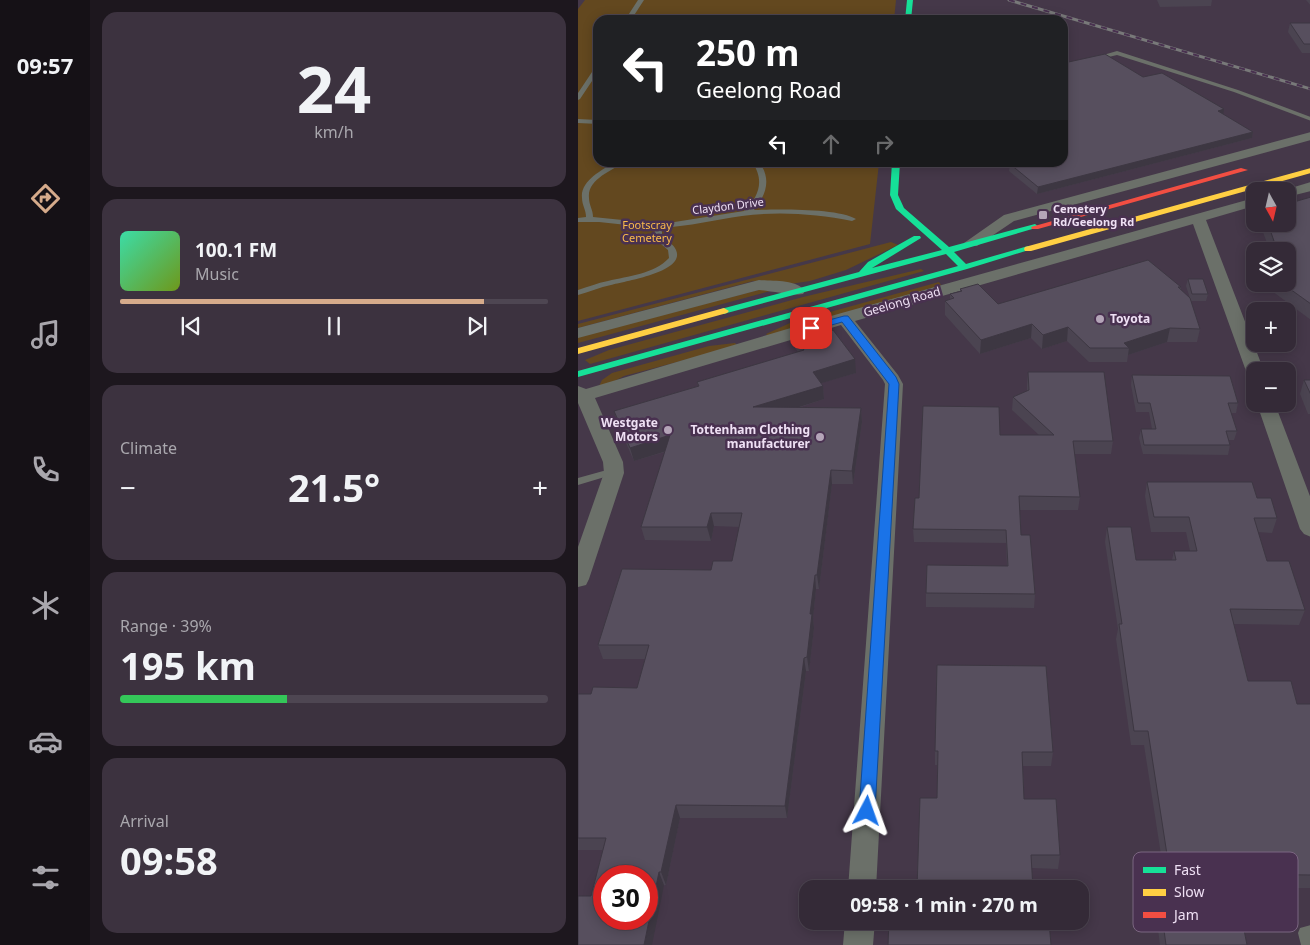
<!DOCTYPE html>
<html lang="en">
<head>
<meta charset="utf-8">
<style>
  :root { --surface:#342a37; --page:#3c323f; --text:#f1f3f6; --muted:#a9a7ad; --line:#4e4652; --accent:#d6ab8b }
  body { margin:0; font-family:"Noto Sans",sans-serif; background:var(--page); color:var(--text); height:100vh; display:flex; flex-direction:column; font-size:19px; white-space:nowrap }
  * { box-sizing:border-box; margin:0 }
  p { font-size:16px; color:var(--muted) }
  .icon { flex:none; width:28px; height:28px; fill:none; stroke:currentColor; stroke-width:2; stroke-linecap:round; stroke-linejoin:round }
  .map { position:relative; flex:1; overflow:hidden }
  .side { display:flex; flex-direction:column; gap:12px; padding:12px; background:#1d171e; width:488px }
  .side>* { flex:none }
  .banner { position:absolute; left:15px; top:15px; width:475px; height:152px; border-radius:15px; box-shadow:0 2px 12px #0003,0 0 0 1px var(--line); background:#202124; color:#fff; overflow:hidden }
  .needle { width:32px; rotate:172deg }
  .controls { position:absolute; left:668px; top:182px; display:grid; gap:10px }
  .controls a { display:grid; place-items:center; width:50px; height:50px; border-radius:10px; background:var(--surface); box-shadow:0 2px 12px #0003,0 0 0 1px var(--line); font-size:25px }
  .speed { position:absolute; left:15px; top:865px; display:flex; gap:10px; font-size:25px; font-weight:700; text-align:center }
  .speed>* { display:grid; place-content:center; width:65px; height:65px; border-radius:50%; background:var(--surface); box-shadow:0 2px 12px #0003,0 0 0 1px var(--line); line-height:1 }
  .speed .limit { border:8px solid #d22; background:#fff; color:#111 }
  .pin { position:absolute; display:grid; place-items:center; width:42px; height:42px; color:#fff; margin:-21px; border-radius:10px; box-shadow:0 2px 8px #0006 }
  .me { position:absolute; width:55px; margin:-28px; rotate:4deg; stroke-linejoin:round; filter:drop-shadow(0 0 4px #0008) }
  .turn { display:flex; align-items:center; gap:18px; height:105px; padding:0 20px; font-size:22px }
  .turn .icon { width:65px; height:65px; stroke-width:2.5 }
  .turn b { display:block; font-size:35px; line-height:42px }
  .lanes { display:flex; align-items:center; height:48px; padding:0 20px; background:#0003; justify-content:center; gap:25px; direction:ltr }
  .lanes .off { opacity:.35 }
  .big { font-size:38px; font-weight:700; line-height:1.1 }
  .side .card { flex:1; display:flex; flex-direction:column; justify-content:center; gap:8px; min-width:0; padding:0 18px; border-radius:15px; background:var(--page) }
  .side .dial { align-items:center; gap:0 }
  .dial b { font-size:65px; line-height:1 }
  .song { display:flex; align-items:center; gap:15px }
  .cover { width:60px; height:60px; border-radius:8px; background:linear-gradient(135deg,hsl(160 70% 55%),hsl(80 70% 35%)) }
  .played { height:5px; border-radius:2px; background:linear-gradient(90deg,var(--accent) 85%,var(--line) 85%) }
  .keys { display:flex; justify-content:space-around; direction:ltr }
  .heat { display:flex; justify-content:space-between; align-items:center; font-size:28px; direction:ltr }
  .charge { height:8px; border-radius:4px; background:linear-gradient(90deg,#34c759 39%,var(--line) 0) }
  .trip { position:absolute; left:221px; top:880px; width:290px; height:50px; border-radius:15px; background:var(--surface); box-shadow:0 2px 12px #0003,0 0 0 1px var(--line); font-weight:700; line-height:50px; text-align:center }
  main { display:flex; flex:1; min-height:0 }
  .dock { display:flex; flex-direction:column; width:90px; justify-content:space-around; align-items:center; background:#151116; color:var(--muted) }
  .dock .icon { width:35px; height:35px }
  .dock .on { color:var(--accent) }
  .dock b { font-size:22px; color:var(--text) }
  .map>svg:first-child { display:block }
  .green { fill:#63481f }
  .lines { fill:none; stroke-linecap:round; stroke-linejoin:round }
  .lane { fill:#6b7069; fill-rule:evenodd }
  .street { fill:#6b7069; fill-rule:evenodd }
  .fast { fill:#16e098; fill-rule:evenodd }
  .slow { fill:#ffcf43; fill-rule:evenodd }
  .jam { fill:#f24e42; fill-rule:evenodd }
  .rail-casing { stroke:#787979; stroke-width:3 }
  .rail { stroke:#493150; stroke-width:2; stroke-dasharray:6; stroke-linecap:butt }
  .wall { fill:#4b4451 }
  .shaded-wall { fill:#3d3742 }
  .building { fill:#574f5e; stroke:#3d3742; fill-rule:evenodd }
  .route { fill:#1a73e8; stroke:#114b97 }
  .poi-dot { fill:#b4a5b8; stroke:#493150; stroke-width:2 }
  .labels { text-anchor:middle; stroke-width:5; stroke-linejoin:round; paint-order:stroke }
  .far-street-label { font-size:11px; fill:#efe0f4; stroke:#493150 }
  .far-poi-label { font-size:11px; font-weight:bold; fill:#efe0f4; stroke:#493150; text-anchor:start }
  .far-park-label { font-size:11px; fill:#fabb4b; stroke:#493150 }
  .street-label { font-size:12px; fill:#efe0f4; stroke:#493150 }
  .poi-label { font-size:12px; font-weight:bold; fill:#efe0f4; stroke:#493150; text-anchor:end }
  .key { fill:#493150; stroke:#7b6681; stroke-width:1 }
  .key-label { font-size:14px; fill:#efe0f4 }
</style>
</head>
<body>
<main>
<nav class="dock">
<b>09:57</b>
<svg class="icon on" aria-label="directions" viewBox="0 0 24 24"><path d="M12 3l9 9-9 9-9-9zM9 14v-3h6M13 9l2 2-2 2"/></svg>
<svg class="icon" aria-label="music" viewBox="0 0 24 24"><path d="M9 18V5l10-2v13"/><circle cx="6" cy="18" r="3"/><circle cx="16" cy="16" r="3"/></svg>
<svg class="icon" aria-label="phone" viewBox="0 0 24 24"><path d="M5 4h4l2 5-3 2q2 4 5 5l2-3 5 2v4C11 20 4 13 5 4z"/></svg>
<svg class="icon" aria-label="climate" viewBox="0 0 24 24"><path d="M12 3v18M4 7l16 10M4 17L20 7"/></svg>
<svg class="icon" aria-label="car" viewBox="0 0 24 24"><path d="M5 17H2v-5l4-1 3-4h7l3 4 3 1v5h-3M9 17h6M6 11h13"/><circle cx="7" cy="17" r="2"/><circle cx="17" cy="17" r="2"/></svg>
<svg class="icon" aria-label="filters" viewBox="0 0 24 24"><path d="M4 7h16M4 17h16"/><circle cx="9" cy="7" r="2"/><circle cx="15" cy="17" r="2"/></svg>
</nav>
<section class="side">
<div class="card dial"><b>24</b><p>km/h</p></div>
<div class="card">
<div class="song"><i class="cover"></i><div><b>100.1 FM</b><p>Music</p></div></div>
<div class="played"></div>
<div class="keys"><svg class="icon" aria-label="previous" viewBox="0 0 24 24"><path d="M18 5L8 12l10 7zM5 5v14"/></svg><svg class="icon" aria-label="pause" viewBox="0 0 24 24"><path d="M8 5v14M16 5v14"/></svg><svg class="icon" aria-label="next" viewBox="0 0 24 24"><path d="M6 5l10 7-10 7zM19 5v14"/></svg></div>
</div>
<div class="card"><p>Climate</p>
<div class="heat"><a>−</a><b class="big">21.5°</b><a>+</a></div>
</div>
<div class="card"><p>Range · 39%</p><b class="big">195 km</b><div class="charge"></div></div>
<div class="card"><p>Arrival</p><b class="big">09:58</b></div>
</section>
<div class="map">
<svg width="733" height="945" viewBox="0 0 733 945">
  <rect width="100%" height="100%" fill="#453849"/>
  <path class="green" d="M7,0H318L316,20H20V162L301,163L292,244L0,321V9Z
    M313,242L320,245L268,270L232,281L212,284L175,281L0,328V324Z
    M343,269L346,271L12,364L7,360L31,350L225,297Z
    M361,282L363,285L191,337L188,334L212,323Z
    M188,288L196,290L0,343V337Z
    M157,343L160,346L46,376L31,384L21,386L24,380L34,373L131,346Z"/>
  <g class="lines">
    <path class="lane" d="M60,0H66L53,20H47Z
      M539,51L660,90L733,117V121L656,92L539,55L518,60L515,58Z
      M20,65V72L2,99L0,100V93L18,66Z
      M0,119L20,120V124L0,123Z
      M37,162H46C34,171 9,179 11,198C11,205 15,210 15,217L84,224L166,211C181,197 187,180 174,162H181C194,179 188,195 176,210C197,209 261,208 278,219L274,221C238,214 201,211 164,216C137,220 111,226 84,228V237C88,241 96,244 98,250C108,272 47,281 33,285C22,287 11,292 0,295V290C10,287 19,283 30,281C50,276 76,274 91,258L90,250L76,238L77,228L21,222H0V218L8,217C8,210 4,205 4,198C2,181 24,170 37,162Z
      M93,162H120L117,164H96Z
      M36,468L40,469L41,471L40,473L0,485V478Z
      M733,925V945H723L720,933L722,928Z"/>
    <path class="street" d="M733,132V140L436,221L399,246H389L386,243L426,215Z
      M733,182V191L709,197V191H703Z
      M676,198V206L628,220L686,371H676V376L671,375L668,371L615,224L277,321L320,375L325,384L298,889H270L307,384L305,380L263,325L17,398L45,462L46,473L11,579L8,585L0,587V547L26,473L25,462L0,403V386L8,389L260,314Z
      M181,280C194,281 219,279 227,291L225,294C217,296 192,291 181,290L0,338V328Z
      M679,404H697L733,499V537L726,534L722,529Z
      M267,921H297L295,945H265Z"/>
    <path class="fast" d="M329,0H335L333,20H327Z
      M314,162H322L320,195L326,208L371,247L457,224L461,227L376,252L388,264L450,246L454,249L389,269L0,377V371L380,266L368,254L149,313L146,314L141,311L143,309L281,272L290,262L336,236H342L343,238L294,268L364,250L318,209L312,195Z"/>
    <path class="slow" d="M733,168V173L453,251H447L446,249L447,247Z
      M146,308L151,311L149,313L0,354V348Z"/>
    <path class="jam" d="M663,168L670,170L460,229H454L453,227Z"/>
    <defs>
      <path id="rail" d="M431,0L733,89"/>
    </defs>
    <use href="#rail" class="rail-casing"/>
    <use href="#rail" class="rail"/>
  </g>
  <path class="wall" d="M579,0H634L633,6L582,7Z
    M728,0H733V6Z
    M712,23H733V53H724L710,32Z
    M485,54L486,63L565,77L645,114L675,132L674,138L459,194L431,171L432,164L485,162Z
    M733,197V320L694,291L696,284H709V251H684L685,244L689,243L682,224H709Z
    M610,279L630,294L628,301H613L622,329L619,342H589L550,355L549,362H511L489,341L464,349L453,338L402,354L367,315V301L372,299V294L382,291V289L420,304L603,287V290L612,298L608,286Z
    M216,335L278,373L243,383L245,386L246,399L220,408H283L284,422L275,484H254L241,589H238L235,618L236,628L231,671H228L209,818H102L88,885L13,896L25,850H0V694H13L59,688L67,659H25L20,645L133,570L154,561L162,527L136,526L133,541L67,540L63,527L87,452L56,461L40,425L36,411L120,386L119,382L220,352L217,348Z
    M450,372L535,441L533,454H497L502,497L500,510H442L443,535L457,594L456,608L348,607V593L429,566L428,543L336,542L335,529L341,498L422,435H461L434,410L435,397L449,391V385Z
    M554,375L660,403L658,413H653L659,431L656,440H651L652,445L650,455L565,454L561,438L563,429H574L571,412H558L553,385Z
    M726,380H733V414H730L722,394Z
    M569,482L679,498L699,518L694,533L680,532L689,561L727,610L721,625L656,624L670,681L719,704H733V888H657L669,945H582L579,921L583,908L595,909L592,887H588L566,745H553L538,639L540,629L527,542L529,527L558,560H594L596,551H612L608,532H573L567,496Z
    M357,751L475,752L473,766H445L446,799L482,855L480,869L454,868L359,798V765H357Z"/>
  <path class="shaded-wall" d="M646,109L645,116L640,111Z
    M675,132L674,138L459,194L460,187Z
    M454,324L453,338L402,354L403,340Z
    M490,327L489,341L464,349L465,335Z
    M592,328L589,342L550,355L551,348L546,343Z
    M277,359L278,373L237,385L235,372Z
    M245,386L246,399L178,421L175,407Z
    M283,408L284,422L275,484L274,471Z
    M92,435L95,449L56,461L52,448Z
    M253,470L254,484L241,589L239,575Z
    M133,513L136,526L133,541L129,527Z
    M237,575L238,589L235,618L236,628L231,671L229,657L232,614Z
    M226,658L228,671L209,818L207,806Z
    M98,805L102,818L88,885L83,872Z
    M81,872L86,885L74,945H66Z"/>
  <path class="building" d="M712,23H733V44H726Z
    M527,54L565,77L584,73L646,109L640,111L675,132L460,187L432,164L439,162H485V60L486,63Z
    M733,197V304L705,284H709V274L712,273L709,271V251H686L693,249L685,244L696,241L690,224H709V204Z
    M570,260L603,287H600L612,298L622,329L592,328L546,343L551,348H512L490,327L465,335L454,324L403,340L367,301L376,298L372,294L384,291L382,289L400,284L420,304Z
    M610,279H625L630,294H614Z
    M250,328L252,331L255,330L277,359L235,372L245,386L175,407L283,408L274,471L253,470L239,575H237L232,614H234L229,657L226,658L207,806L98,805L83,872H81L66,945H0V896H13L28,838H0V694H13L15,687L59,688L71,645H20L44,569L133,570L135,561H154L164,513H133L129,527H63L92,435L52,448L36,411L121,386L119,382L226,350L216,335ZM26,876H69V919H26Z
    M450,372H526L535,441H495L502,497L441,496L443,535H452L457,594L348,593L349,565L430,566L428,530L335,529L337,498H341L345,406L421,407L422,435H476L435,397L451,390Z
    M554,375L652,376L660,403H650L659,431H648L652,445H566L563,429H578L572,403H560Z
    M726,380H733V395Z
    M569,482H674L679,498H693L699,518H676L689,561H711L727,610L652,609L670,681H713L719,704H733V875L655,874L669,945H588L583,908L601,909L596,874H592L570,731H556L541,624H544L529,527H553L558,560H598L596,551H619L611,517H576Z
    M359,665L468,666L475,752H444L446,799H478L482,855H453L455,889H339L342,798H359L360,751H357Z
    M311,921H471L473,945H310Z"/>
  <path class="route" d="M266,316H270L318,377L321,384L297,811L294,816L289,818L283,816L281,811L311,384L264,322L233,331L228,328L229,326Z"/>
  <g class="poi-dot">
    <rect x="460" y="210" width="10" height="10" rx="2.5"/>
    <circle cx="522" cy="319" r="5"/>
    <circle cx="90" cy="430" r="5"/>
    <circle cx="242" cy="437" r="5"/>
  </g>
  <g class="labels">
    <g class="far-street-label">
      <text transform="translate(150 206) rotate(-7)" y="4">Claydon Drive</text>
    </g>
    <g class="far-poi-label">
      <text x="475" y="213">Cemetery<tspan x="475" dy="13">Rd/Geelong Rd</tspan></text>
    </g>
    <g class="far-park-label">
      <text x="69" y="229">Footscray<tspan x="69" dy="13">Cemetery</tspan></text>
    </g>
    <g class="street-label">
      <text transform="translate(324 302) rotate(-16)" y="4">Geelong Road</text>
    </g>
    <g class="poi-label">
      <text x="532" y="323" text-anchor="start">Toyota</text>
      <text x="80" y="427">Westgate<tspan x="80" dy="14">Motors</tspan></text>
      <text x="232" y="434">Tottenham Clothing<tspan x="232" dy="14">manufacturer</tspan></text>
    </g>
  </g>
  <rect x="555" y="852" width="165" height="80" rx="8" class="key"/>
  <rect x="565" y="867" width="23" height="6" fill="#16e098"/>
  <rect x="565" y="889" width="23" height="7" fill="#ffcf43"/>
  <rect x="565" y="912" width="23" height="6" fill="#f24e42"/>
  <g class="key-label">
    <text x="596" y="875">Fast</text>
    <text x="596" y="897">Slow</text>
    <text x="596" y="920">Jam</text>
  </g>
</svg>
<div class="controls">
<a><svg class="needle" viewBox="-14 -14 28 28"><path d="M0-13l5 13h-10z" fill="#e53935"/><path d="M0 13l5-13h-10z" fill="#a9a7ad"/></svg></a>
<a><svg class="icon" aria-label="layers" viewBox="0 0 24 24"><path d="M12 4l9 5-9 5-9-5zM3 14l9 5 9-5"/></svg></a>
<a>+</a>
<a>−</a>
</div>
<div class="speed"><div class="limit">30</div></div>
<div class="pin" style="left:233px;top:328px;background:#d93025"><svg class="icon" aria-label="arrive" viewBox="0 0 24 24"><path d="M6 21V4h12l-3 4 3 4H6"/></svg></div>
<svg class="me" style="left:289px;top:811px" viewBox="-20 -20 40 40"><path d="M0-17L14 15 0 8-14 15z" fill="#1a73e8" stroke="#fff" stroke-width="4"/></svg>
<div class="trip">09:58 · 1 min · 270 m</div>
<div class="banner">
<div class="turn"><svg class="icon" aria-label="left" viewBox="0 0 24 24"><path d="M17 20v-9H6M10 6l-5 5 5 5"/></svg><div><b>250 m</b>Geelong Road</div></div>
<div class="lanes"><svg class="icon" aria-label="left" viewBox="0 0 24 24"><path d="M17 20v-9H6M10 6l-5 5 5 5"/></svg><svg class="icon off" aria-label="ahead" viewBox="0 0 24 24"><path d="M12 20V5M6 11l6-6 6 6"/></svg><svg class="icon off" aria-label="right" viewBox="0 0 24 24"><path d="M7 20v-9h11M14 6l5 5-5 5"/></svg></div>
</div>
</div>
</main>
</body>
</html>
